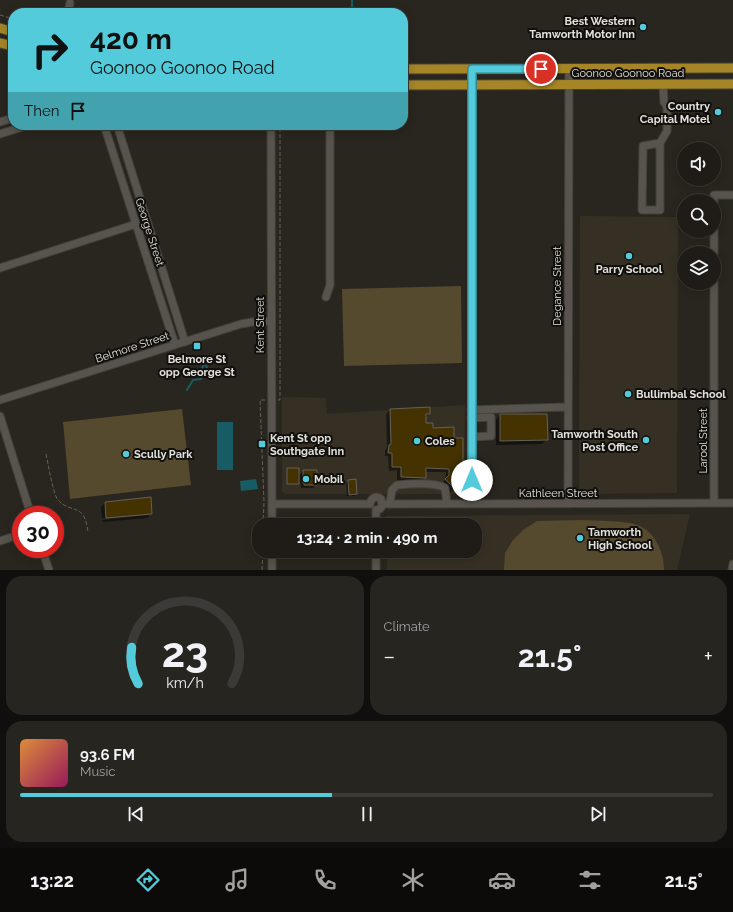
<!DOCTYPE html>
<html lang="en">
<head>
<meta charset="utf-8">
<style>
  :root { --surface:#1f1c17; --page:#272520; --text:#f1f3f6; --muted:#a1a1a1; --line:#3c3a36; --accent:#53cbda }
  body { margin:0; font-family:Raleway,sans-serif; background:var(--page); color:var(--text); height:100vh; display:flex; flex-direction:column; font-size:15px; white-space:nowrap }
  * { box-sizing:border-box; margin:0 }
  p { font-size:13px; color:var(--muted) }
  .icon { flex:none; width:22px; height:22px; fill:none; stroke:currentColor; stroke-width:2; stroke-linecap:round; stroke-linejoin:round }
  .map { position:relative; height:570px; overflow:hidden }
  .side { display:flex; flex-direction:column; gap:6px; padding:6px; background:#110f0d; flex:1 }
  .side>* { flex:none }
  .guide { position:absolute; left:8px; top:8px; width:400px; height:122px; border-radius:16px; box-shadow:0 2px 10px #0003,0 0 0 1px var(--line); background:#53cbda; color:#111; overflow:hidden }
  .tools { position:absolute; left:677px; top:142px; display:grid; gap:8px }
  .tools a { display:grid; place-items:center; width:44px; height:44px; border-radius:50%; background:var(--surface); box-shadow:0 2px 10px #0003,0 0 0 1px var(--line); font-size:20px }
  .speed { position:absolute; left:12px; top:506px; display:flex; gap:8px; font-size:20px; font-weight:700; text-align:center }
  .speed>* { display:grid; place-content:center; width:52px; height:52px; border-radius:50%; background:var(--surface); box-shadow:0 2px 10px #0003,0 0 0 1px var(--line); line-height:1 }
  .speed .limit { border:6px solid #d22; background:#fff; color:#111 }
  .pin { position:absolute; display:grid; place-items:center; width:34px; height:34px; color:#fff; margin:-17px; border:2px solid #fff; border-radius:50%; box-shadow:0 1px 4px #0007 }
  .me { position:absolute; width:44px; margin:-22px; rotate:0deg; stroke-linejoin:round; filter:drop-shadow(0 0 3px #0008) }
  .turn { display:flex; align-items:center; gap:14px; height:84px; padding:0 16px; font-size:18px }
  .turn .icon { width:52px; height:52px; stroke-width:2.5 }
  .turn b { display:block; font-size:28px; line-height:34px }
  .then { display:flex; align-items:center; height:38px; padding:0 16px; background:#0003; gap:8px; font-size:15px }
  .big { font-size:30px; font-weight:700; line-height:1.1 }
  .side .widget { flex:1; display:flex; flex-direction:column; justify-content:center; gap:6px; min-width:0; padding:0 14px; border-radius:16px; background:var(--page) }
  .side .dial { align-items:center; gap:0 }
  .dial svg { height:104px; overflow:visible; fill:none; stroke:var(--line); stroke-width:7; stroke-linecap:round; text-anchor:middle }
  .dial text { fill:var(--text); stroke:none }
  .song { display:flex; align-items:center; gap:12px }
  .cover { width:48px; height:48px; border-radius:6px; background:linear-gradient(135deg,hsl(30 70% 55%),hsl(330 70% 35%)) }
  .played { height:4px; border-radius:2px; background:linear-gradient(90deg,var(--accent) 45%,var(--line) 45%) }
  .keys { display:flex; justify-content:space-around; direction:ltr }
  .heat { display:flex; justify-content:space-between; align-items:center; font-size:22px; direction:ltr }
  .side .tiles { flex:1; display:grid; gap:6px; grid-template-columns:1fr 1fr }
  .widget:last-child { grid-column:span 2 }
  .trip { position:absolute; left:252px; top:518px; width:230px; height:40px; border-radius:16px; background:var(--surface); box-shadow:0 2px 10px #0003,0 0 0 1px var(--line); font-weight:700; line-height:40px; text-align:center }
  .menu { display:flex; height:64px; justify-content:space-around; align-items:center; background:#0c0b09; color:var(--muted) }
  .menu .icon { width:28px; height:28px }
  .menu .on { color:var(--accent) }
  .menu b { font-size:18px; color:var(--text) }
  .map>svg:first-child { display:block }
  .built { fill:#363024 }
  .green { fill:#55492e }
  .water { fill:#175c64 }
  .shadow { fill:#0007 }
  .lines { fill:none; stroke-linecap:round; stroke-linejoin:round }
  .stream { stroke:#175c64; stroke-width:2 }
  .building { fill:#443201; stroke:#65615a }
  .minor-casing { stroke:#43413b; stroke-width:9 }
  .major-casing { stroke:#43413b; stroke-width:11 }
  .path { stroke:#63615a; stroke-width:1; stroke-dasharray:4 2; stroke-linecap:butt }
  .minor { stroke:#58544d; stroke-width:7 }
  .major { stroke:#a58526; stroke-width:9 }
  .route-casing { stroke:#36848e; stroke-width:10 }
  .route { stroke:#53cbda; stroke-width:7 }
  .poi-dot { fill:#53cbda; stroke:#100f0c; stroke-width:1.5 }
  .labels { text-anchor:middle; stroke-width:4; stroke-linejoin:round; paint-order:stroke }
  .poi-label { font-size:11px; font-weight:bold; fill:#e2e0db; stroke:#100f0c; text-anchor:start }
  .street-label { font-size:11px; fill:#e2e0db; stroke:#100f0c }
</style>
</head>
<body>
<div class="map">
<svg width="733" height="570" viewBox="0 0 733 570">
  <rect width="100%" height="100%" fill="#29261f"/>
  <path class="built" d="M580,216L678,217L677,493L579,494Z
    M282,397L326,398L327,414L465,405L464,494H286L282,491Z
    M690,514L677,570H387V551H475V525H387L386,516Z"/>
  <path class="green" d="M461,286L462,363L344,366L342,289Z
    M182,409L191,485L70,499L63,422Z
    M582,520C596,521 628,520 640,526C656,534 664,553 664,570H504L505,553L513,540L523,530L537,521Z"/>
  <path class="water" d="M217,422H233V470H217Z
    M256,479L258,489L241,491L240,481Z"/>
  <path class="shadow" d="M390,410L429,414L425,418V424L453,439L462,479L450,493L441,484L445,480L446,472H425V477L421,481H397V470L389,471L388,456H385V450L387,448L386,414Z
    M500,415L546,440L542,444L496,445V420Z
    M287,469L298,476L303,471L316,485L313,488H301L300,481L298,484H287Z
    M348,481L356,494L355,496H347L346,483Z
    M105,503L151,514L147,518L103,522L102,520L148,515V513L102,518L101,507Z"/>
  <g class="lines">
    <path class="stream" d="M352,13V0
      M187,390L193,380L201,379C202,371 204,373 207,367L204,364L202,368L208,370L210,376"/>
  </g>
  <path class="building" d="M430,407V414H426V423H433V428L454,427V438H463V480L455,489L445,479L449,475V469L426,468V478L401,477V467H392V453H388L389,445L391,444L390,409Z
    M500,414H547L548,440L500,441Z
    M287,468H299V484H287Z
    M303,470H317V485H304V483H303Z
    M356,479L357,494L349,495L348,480Z
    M151,497L152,514L106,518L105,502Z"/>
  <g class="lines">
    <defs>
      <path id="minor" d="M68,13L70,3
        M472,69V504
        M0,122L13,118
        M104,125L175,345
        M117,125L185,342
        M271,125L272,525
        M0,134L29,125
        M660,143L643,146L642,210H660V143L667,131V107L664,102L663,85
        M714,201V195H733
        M714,231V253
        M0,268L136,224
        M714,283V503
        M326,297L330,285V125
        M0,400L241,324L252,322L271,321
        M471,410L568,407
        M0,416L31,515
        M471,418L491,417V436L472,437
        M390,503L392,490L397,485C408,484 436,482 445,488L447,504
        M272,504H370
        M370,504C371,498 376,495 381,499L382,506L380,509L376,510
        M383,504L733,503
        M568,504L569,69
        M376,510V525
        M0,541L21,534
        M42,549L49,570
        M272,551V570
        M376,551V570
        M732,570L733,564"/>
      <path id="major" d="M0,28L13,32
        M0,43L13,46
        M403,69L733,68
        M403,85L733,84"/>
    </defs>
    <use href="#minor" class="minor-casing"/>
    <use href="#major" class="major-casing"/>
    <path class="path" d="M77,7L80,13
      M0,15L13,19
      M278,400H280V125
      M46,454C48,463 53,494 58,500C72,515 84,501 88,532
      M263,525L264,502L260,400H265
      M262,570L263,551"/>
    <use href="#minor" class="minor"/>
    <use href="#major" class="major"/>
  </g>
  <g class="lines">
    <defs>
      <path id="route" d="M472,480V69H541"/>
    </defs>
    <use href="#route" class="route-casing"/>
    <use href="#route" class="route"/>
  </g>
  <g class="poi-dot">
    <circle cx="643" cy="27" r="4"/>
    <circle cx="718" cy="112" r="4"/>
    <circle cx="629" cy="256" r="4"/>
    <rect x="193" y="342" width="8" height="8" rx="2"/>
    <circle cx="628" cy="394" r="4"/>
    <circle cx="646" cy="440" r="4"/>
    <circle cx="417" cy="441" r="4"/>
    <rect x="258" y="440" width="8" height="8" rx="2"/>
    <circle cx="126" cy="454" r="4"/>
    <circle cx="306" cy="479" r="4"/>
    <circle cx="580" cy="538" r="4"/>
  </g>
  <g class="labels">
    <g class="poi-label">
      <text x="635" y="25" text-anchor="end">Best Western<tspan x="635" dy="13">Tamworth Motor Inn</tspan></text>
      <text x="710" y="110" text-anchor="end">Country<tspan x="710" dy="13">Capital Motel</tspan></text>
      <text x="629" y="273" text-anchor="middle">Parry School</text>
      <text x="197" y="363" text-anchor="middle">Belmore St<tspan x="197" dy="13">opp George St</tspan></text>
      <text x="636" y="398">Bullimbal School</text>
      <text x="638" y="438" text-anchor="end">Tamworth South<tspan x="638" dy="13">Post Office</tspan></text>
      <text x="270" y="442">Kent St opp<tspan x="270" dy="13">Southgate Inn</tspan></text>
      <text x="425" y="445">Coles</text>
      <text x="134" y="458">Scully Park</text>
      <text x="314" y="483">Mobil</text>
      <text x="588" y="536">Tamworth<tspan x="588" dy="13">High School</tspan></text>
    </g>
    <g class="street-label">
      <text x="628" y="77">Goonoo Goonoo Road</text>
      <text transform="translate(150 232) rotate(72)" y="4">George Street</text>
      <text transform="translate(557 286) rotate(-90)" y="4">Degance Street</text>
      <text transform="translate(260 325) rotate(-90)" y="4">Kent Street</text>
      <text transform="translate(132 347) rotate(-18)" y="4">Belmore Street</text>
      <text transform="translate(703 441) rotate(-90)" y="4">Larool Street</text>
      <text x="558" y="497">Kathleen Street</text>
    </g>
  </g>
</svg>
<div class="tools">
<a><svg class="icon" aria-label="sound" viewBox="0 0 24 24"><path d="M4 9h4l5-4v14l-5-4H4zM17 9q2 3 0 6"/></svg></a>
<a><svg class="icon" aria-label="search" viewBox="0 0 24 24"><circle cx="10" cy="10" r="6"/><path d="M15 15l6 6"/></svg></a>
<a><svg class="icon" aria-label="layers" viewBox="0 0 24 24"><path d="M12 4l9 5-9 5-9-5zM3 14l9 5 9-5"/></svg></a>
</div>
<div class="speed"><div class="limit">30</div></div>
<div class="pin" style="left:541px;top:69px;background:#d93025"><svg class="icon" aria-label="arrive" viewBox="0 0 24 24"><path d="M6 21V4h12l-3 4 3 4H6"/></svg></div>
<svg class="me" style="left:472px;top:480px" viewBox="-20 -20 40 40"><circle r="19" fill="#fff"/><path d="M0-13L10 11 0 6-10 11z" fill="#53cbda"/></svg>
<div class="trip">13:24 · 2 min · 490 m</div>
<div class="guide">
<div class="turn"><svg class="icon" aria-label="right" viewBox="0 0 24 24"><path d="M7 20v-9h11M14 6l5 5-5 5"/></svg><div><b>420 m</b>Goonoo Goonoo Road</div></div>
<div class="then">Then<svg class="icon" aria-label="arrive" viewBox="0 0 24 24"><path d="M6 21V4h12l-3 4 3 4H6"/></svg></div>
</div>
</div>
<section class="side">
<div class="tiles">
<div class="widget dial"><svg viewBox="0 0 100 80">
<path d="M14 69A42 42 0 1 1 86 69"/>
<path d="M14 69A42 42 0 0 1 9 41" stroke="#53cbda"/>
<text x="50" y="56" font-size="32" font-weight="700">23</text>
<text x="50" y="72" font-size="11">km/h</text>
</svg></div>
<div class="widget"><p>Climate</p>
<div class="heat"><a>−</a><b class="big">21.5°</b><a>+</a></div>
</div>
<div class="widget">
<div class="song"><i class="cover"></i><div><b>93.6 FM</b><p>Music</p></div></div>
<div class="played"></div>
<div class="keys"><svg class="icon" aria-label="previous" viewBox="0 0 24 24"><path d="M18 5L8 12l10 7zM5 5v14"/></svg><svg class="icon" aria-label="pause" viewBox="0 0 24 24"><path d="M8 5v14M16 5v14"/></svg><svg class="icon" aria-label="next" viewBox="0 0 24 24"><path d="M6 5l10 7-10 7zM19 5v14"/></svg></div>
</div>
</div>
</section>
<nav class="menu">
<b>13:22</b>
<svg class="icon on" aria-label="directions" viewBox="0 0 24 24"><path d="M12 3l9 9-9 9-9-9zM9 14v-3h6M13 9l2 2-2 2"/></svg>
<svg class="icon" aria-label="music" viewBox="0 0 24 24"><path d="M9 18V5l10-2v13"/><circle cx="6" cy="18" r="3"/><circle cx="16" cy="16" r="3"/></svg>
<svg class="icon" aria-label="phone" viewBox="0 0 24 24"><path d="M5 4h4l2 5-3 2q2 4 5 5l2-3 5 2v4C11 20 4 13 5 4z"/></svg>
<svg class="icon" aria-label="climate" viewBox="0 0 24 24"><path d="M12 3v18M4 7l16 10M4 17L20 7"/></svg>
<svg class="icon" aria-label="car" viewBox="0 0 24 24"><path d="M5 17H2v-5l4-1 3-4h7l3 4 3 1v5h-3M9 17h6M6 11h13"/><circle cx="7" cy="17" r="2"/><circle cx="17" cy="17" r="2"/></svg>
<svg class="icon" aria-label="filters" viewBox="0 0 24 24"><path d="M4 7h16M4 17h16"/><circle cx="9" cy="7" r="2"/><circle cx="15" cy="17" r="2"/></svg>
<b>21.5°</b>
</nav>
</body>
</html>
